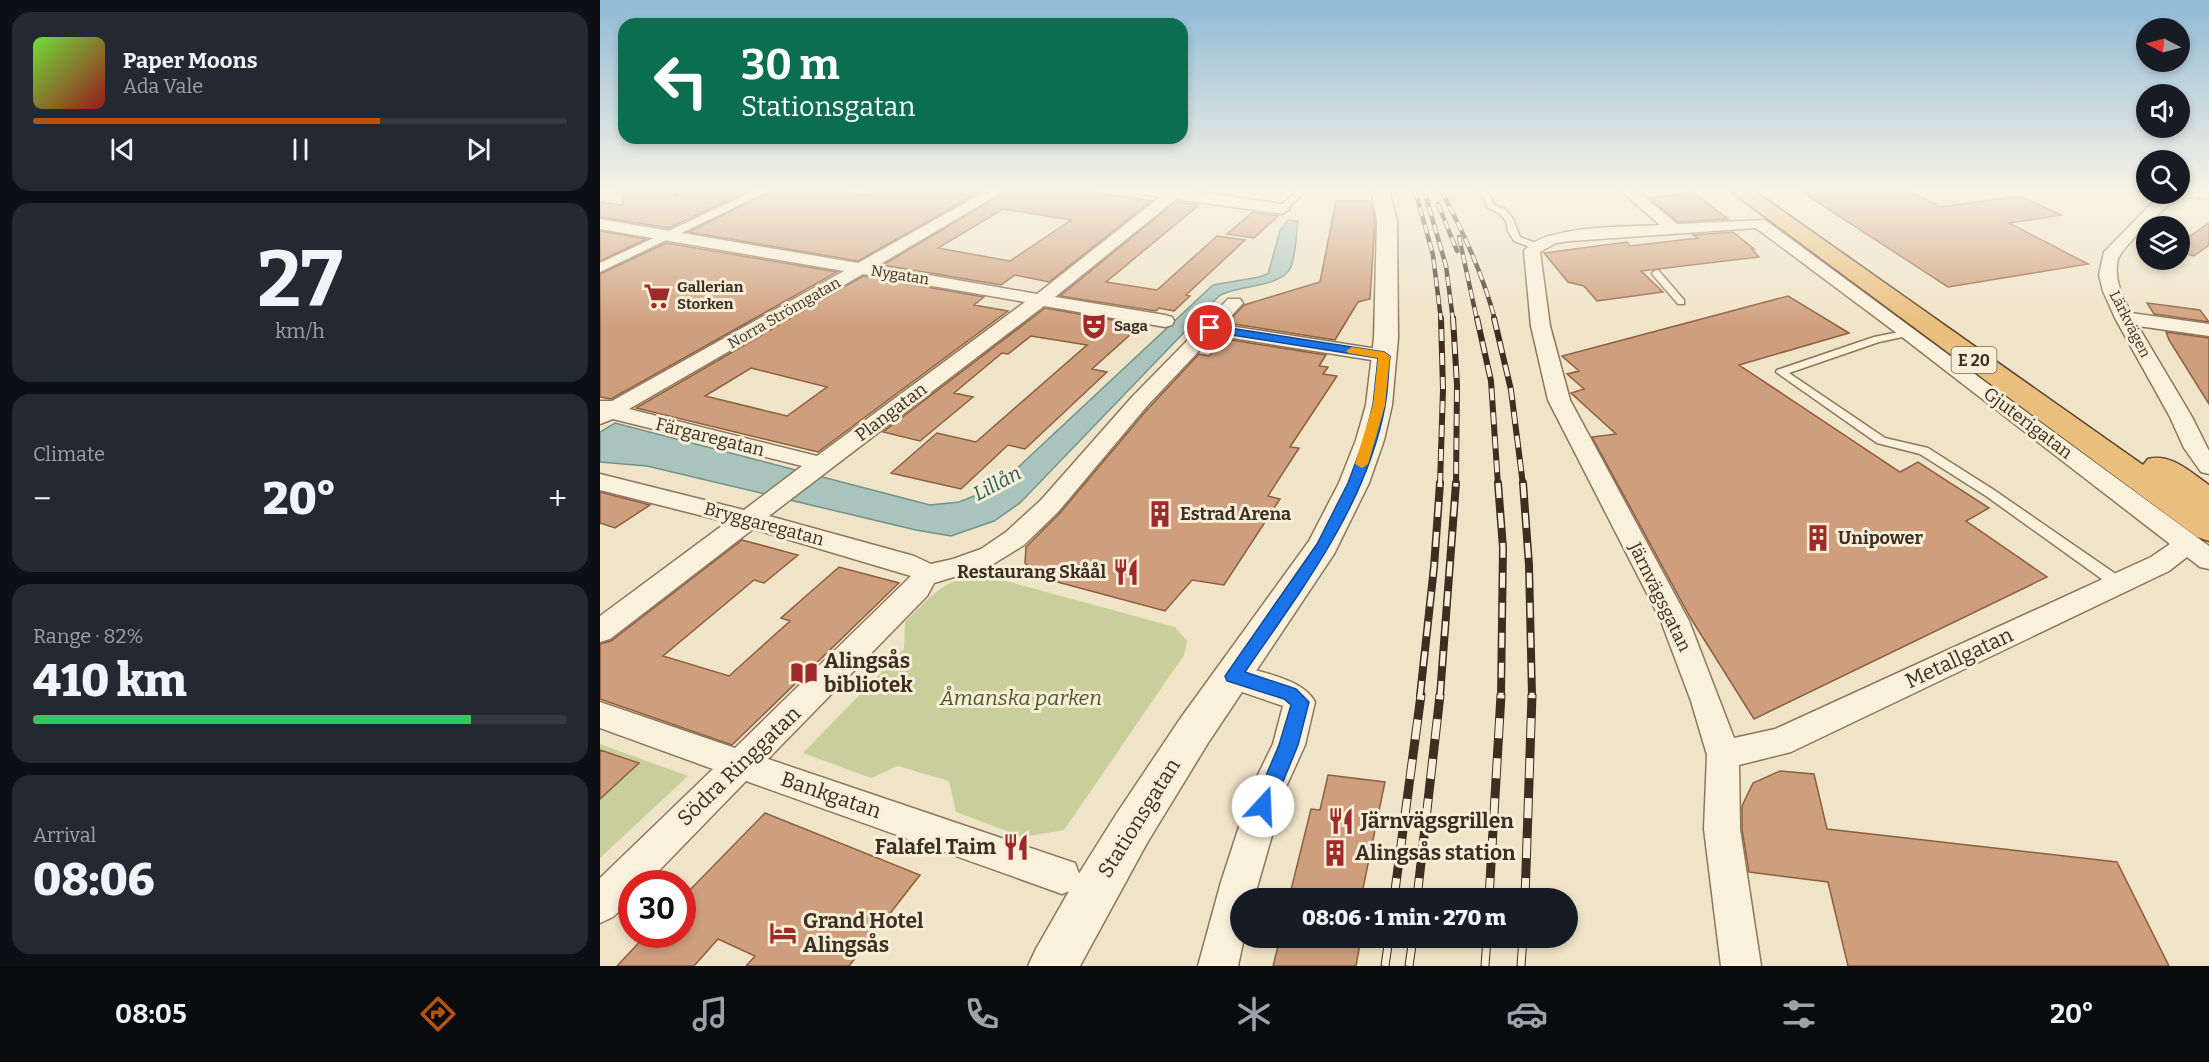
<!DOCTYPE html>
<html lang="en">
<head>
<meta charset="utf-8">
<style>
  :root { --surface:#171b24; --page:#242831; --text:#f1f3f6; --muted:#9ea1a6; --line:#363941; --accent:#b45309 }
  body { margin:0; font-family:Bitter,serif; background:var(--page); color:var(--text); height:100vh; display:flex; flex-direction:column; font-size:22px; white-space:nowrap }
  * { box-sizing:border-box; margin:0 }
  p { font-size:20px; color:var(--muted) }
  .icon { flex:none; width:33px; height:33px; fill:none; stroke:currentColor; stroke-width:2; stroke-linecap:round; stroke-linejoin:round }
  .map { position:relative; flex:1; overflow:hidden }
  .drawer { display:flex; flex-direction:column; gap:12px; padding:12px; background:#0d0f14; width:600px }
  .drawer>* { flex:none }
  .top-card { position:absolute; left:18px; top:18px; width:570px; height:126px; border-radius:18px; box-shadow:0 3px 9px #0003; background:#0b6e4f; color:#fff; overflow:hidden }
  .needle { width:39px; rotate:276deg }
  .controls { position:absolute; left:1536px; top:18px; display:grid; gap:12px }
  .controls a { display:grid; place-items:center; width:54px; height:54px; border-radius:50%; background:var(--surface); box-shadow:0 3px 9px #0003; font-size:30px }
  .speed { position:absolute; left:18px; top:870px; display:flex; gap:12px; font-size:30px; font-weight:700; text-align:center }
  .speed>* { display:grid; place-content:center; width:78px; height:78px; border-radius:50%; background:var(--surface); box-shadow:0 3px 9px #0003; line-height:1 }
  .speed .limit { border:9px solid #d22; background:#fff; color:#111 }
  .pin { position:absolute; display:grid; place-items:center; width:51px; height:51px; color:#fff; margin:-26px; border:3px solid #fff; border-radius:50%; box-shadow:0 2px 6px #0007 }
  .me { position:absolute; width:66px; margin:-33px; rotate:20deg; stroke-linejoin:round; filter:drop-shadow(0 0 4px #0008) }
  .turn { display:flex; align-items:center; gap:21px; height:126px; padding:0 24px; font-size:27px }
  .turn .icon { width:78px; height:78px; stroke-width:2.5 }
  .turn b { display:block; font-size:42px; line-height:51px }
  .big { font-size:45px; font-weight:800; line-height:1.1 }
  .drawer .tile { flex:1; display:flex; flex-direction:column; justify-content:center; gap:9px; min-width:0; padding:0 21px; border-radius:18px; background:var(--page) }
  .drawer .dial { align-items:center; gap:0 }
  .dial b { font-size:78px; line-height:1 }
  .song { display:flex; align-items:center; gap:18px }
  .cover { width:72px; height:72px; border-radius:9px; background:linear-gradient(135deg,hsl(100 70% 55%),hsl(0 70% 35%)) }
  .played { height:6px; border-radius:3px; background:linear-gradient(90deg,var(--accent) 65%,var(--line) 65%) }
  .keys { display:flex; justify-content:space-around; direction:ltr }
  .heat { display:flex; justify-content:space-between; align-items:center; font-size:33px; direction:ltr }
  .charge { height:9px; border-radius:4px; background:linear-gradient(90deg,#34c759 82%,var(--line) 0) }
  .trip { position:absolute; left:630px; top:888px; width:348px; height:60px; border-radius:30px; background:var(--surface); box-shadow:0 3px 9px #0003; font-weight:800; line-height:60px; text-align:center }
  .menu { display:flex; height:96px; justify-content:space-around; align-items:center; background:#090b0e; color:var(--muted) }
  .menu .icon { width:42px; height:42px }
  .menu .current { color:var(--accent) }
  .menu b { font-size:27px; color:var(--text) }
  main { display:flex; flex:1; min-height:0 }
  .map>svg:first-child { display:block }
  .green { fill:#c9cf9b }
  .water { fill:#a9c4bc; stroke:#6f938a; stroke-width:1.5 }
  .building { fill:#cf9f7d; stroke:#8d5f41; stroke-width:1.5; fill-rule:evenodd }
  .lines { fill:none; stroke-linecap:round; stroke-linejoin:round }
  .service-casing { stroke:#8d765c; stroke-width:3 }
  .pedestrian-casing { stroke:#8d765c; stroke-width:3 }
  .minor-casing { stroke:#8d765c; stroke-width:3 }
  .tertiary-casing { stroke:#8d765c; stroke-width:3 }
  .trunk-casing { stroke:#5b4430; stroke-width:3 }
  .service { fill:#faf1dc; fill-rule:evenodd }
  .pedestrian { fill:#faf1dc; fill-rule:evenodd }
  .minor { fill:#faf1dc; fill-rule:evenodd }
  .tertiary { fill:#faf1dc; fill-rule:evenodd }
  .trunk { fill:#eabe7c; fill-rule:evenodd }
  .rail-far3-casing { stroke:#3d2e20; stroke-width:4.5 }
  .rail-far2-casing { stroke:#3d2e20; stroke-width:6 }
  .rail-far1-casing { stroke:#3d2e20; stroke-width:8 }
  .rail-casing { stroke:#3d2e20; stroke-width:9 }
  .rail-far3 { stroke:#f7eed8; stroke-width:3; stroke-dasharray:9; stroke-linecap:butt }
  .rail-far2 { stroke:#f7eed8; stroke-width:4; stroke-dasharray:12; stroke-linecap:butt }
  .rail-far1 { stroke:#f7eed8; stroke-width:5; stroke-dasharray:15; stroke-linecap:butt }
  .rail { stroke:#f7eed8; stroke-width:7; stroke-dasharray:20; stroke-linecap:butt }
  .route { fill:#1a73e8; stroke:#114b97; stroke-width:1.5 }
  .slow { fill:#f59e0b }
  .labels { text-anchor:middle; stroke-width:6; stroke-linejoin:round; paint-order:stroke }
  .far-street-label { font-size:15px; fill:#3d2e20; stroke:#f7eed8 }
  .far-poi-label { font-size:15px; font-weight:bold; fill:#3d2e20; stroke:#f7eed8; text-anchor:start }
  .shield { fill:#f7eed8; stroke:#756857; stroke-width:1.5 }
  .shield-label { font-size:16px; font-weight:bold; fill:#3d2e20 }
  .street-label { font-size:18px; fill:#3d2e20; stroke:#f7eed8 }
  .poi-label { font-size:18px; font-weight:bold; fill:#3d2e20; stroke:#f7eed8; text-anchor:start }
  .water-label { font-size:20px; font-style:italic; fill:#2f5d5a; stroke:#f7eed8 }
  .near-street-label { font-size:21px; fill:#3d2e20; stroke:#f7eed8 }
  .near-poi-label { font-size:21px; font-weight:bold; fill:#3d2e20; stroke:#f7eed8; text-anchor:start }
  .near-park-label { font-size:21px; font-style:italic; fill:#4d5a26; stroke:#f7eed8 }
</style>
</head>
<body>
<main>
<section class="drawer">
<div class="tile">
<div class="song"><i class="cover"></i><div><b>Paper Moons</b><p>Ada Vale</p></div></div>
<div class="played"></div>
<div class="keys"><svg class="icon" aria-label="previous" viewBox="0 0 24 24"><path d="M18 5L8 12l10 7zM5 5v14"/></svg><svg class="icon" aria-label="pause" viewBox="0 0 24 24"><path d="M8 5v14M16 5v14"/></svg><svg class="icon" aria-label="next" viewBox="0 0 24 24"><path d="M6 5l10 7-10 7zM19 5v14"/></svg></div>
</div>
<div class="tile dial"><b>27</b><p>km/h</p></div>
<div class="tile"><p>Climate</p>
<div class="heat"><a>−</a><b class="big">20°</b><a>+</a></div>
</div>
<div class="tile"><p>Range · 82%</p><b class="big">410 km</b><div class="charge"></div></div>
<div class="tile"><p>Arrival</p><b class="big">08:06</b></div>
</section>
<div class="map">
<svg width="1609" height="966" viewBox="0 0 1609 966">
  <rect width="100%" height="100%" fill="#f0e4c8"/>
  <path class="green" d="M384,575L575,627L587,641L584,655L464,830L423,837L356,812L349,781L298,766L271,778L203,753L304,649L305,622C333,595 343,578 384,575Z
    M0,744L88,776L0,858Z"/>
  <path class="water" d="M688,220L698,221C696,235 696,254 691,267C682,288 636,285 619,296L420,503L394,521L351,536L316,530L47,466L0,462V432L15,423L330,505L359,502L397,487L613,285L659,277L668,274L680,231Z"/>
  <path class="building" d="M23,190H74V194L78,196L87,190H150L69,228L0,217V202L22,205Z
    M173,190H233L265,195L274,190H383L258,261L89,232Z
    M408,190H478L551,201L449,282L415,275L401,285L283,265ZM403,209L471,220L410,261L338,248Z
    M1199,190H1309L1340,207L1420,196L1461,215L1409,223L1488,264L1348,287Z
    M1093,192L1128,219L1078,222L1049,198Z
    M736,201H771L775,221L770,299L758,302L735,340L627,323L644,305L720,282Z
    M575,202L599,205L506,282L557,290L617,236L645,240L586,295L590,296L574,311L559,308L556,311L460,296Z
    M653,212L678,216L654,238L627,234Z
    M1609,223V245L1594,256L1580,252V243Z
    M0,231L46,239L0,261Z
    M1133,232L1154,249H1152L1159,257L1041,271L1063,292L997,301L984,286L968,282L944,253L1027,242L1030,246L1098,238L1093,235Z
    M66,243L237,272L11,399L0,397V274Z
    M263,276L384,297L374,305L408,311L218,452L36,408ZM151,368L227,387L187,416L105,396Z
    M1188,296L1249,333L1139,365L1300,472L1318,462L1389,508L1366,521L1447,577L1154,719L1090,617L992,437L1016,434L971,393L984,389L967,374L979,371L962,356Z
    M1547,303L1600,310L1609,322L1554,314Z
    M445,308L541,325L492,369L507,372L425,449L408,445L361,489L291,473L337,433L376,442L487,345L431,336L408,354L402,353L354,393L373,397L320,441L283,432Z
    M1566,332L1609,338V404L1569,340Z
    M625,339L726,355L719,366L728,367L723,374L737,376L690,447L699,448L668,496L680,499L624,585L592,580L565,611L439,577L425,563L426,547L460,513L545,412L599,354L609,356Z
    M0,492L50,505L15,528L0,523Z
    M142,540L198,555L164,583L154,580L63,656L129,676L190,621L181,618L239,567L299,583L132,745L0,699V644L11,641Z
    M0,750L39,763L0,799Z
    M1180,771L1214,774L1227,829L1517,862L1569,966H1248L1228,882L1149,872L1142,829V806L1153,783Z
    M728,775L785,782L761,898H689L711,809L720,810Z
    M165,813L320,875L249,966H146L155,956L118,939L94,966H17L47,934H82V898Z
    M680,938H761L756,966H673Z"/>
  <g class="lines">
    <defs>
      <path id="service" d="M77,190H85L79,194L75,192Z
        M698,190H706L685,211H679V207Z
        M874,190L888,192L894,205L905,209L913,219L920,237L939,244V248H933L914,241L908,231L906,221L899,213L888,208L882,195Z
        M1056,270L1059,271L1084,300V304H1078L1053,275L1052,273Z
        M1309,330L1314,333L1312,335L1279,342L1189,373L1285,438L1328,448L1394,490L1523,579L1525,583L1523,587H1513L1386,496L1320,454L1277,443L1176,372L1177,370L1274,337Z"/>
      <path id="pedestrian" d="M156,190H171L0,272V263Z"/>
      <path id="minor" d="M388,190H406L277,266L437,294L560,197L535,193L533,190H585L682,204L690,209L682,214L576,199L455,297L565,315L572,317L574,321L572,325L565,327L444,306L169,516L314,556L331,564L353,559L381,549L406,532L441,500L532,397L628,299H640L643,303L623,325L784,350L791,352L794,356L791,360L784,362L614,335L547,406L458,512L424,545L390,566L334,583L327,596L168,759L475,863L480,876L475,889L462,894L146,781L46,884H32V899L13,917L0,923V878L113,769L0,728V702L135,748L311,576L153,529L10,639L0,642V616L127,522L0,490V474L144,510L202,466L13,419L0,424V401H12L244,271L0,229V219L258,263ZM263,274L425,302L217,456L29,409Z
        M1020,190H1036L1077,224L1165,220L1609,546V569L1600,567L1587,557L1569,571L1191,752L1139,765L1140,829L1161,966H1121L1104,829L1107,755L1091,701L1061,621L948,400L931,326L924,251C943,225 1027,227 1060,225ZM1156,228L1302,337L1570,544L1551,557L1175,729L1134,738L1089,621L970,400L950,326L940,252L956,243L971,241Z
        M1580,190H1609V197C1599,199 1590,196 1581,198C1570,199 1521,249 1518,259C1513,279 1523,297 1531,313L1609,324V336L1538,326L1592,417L1609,451V474L1601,472L1584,448L1570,417L1515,318L1503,291L1499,275L1504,252L1557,198L1565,194H1580Z
        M633,664C658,672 703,678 715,702L705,745L686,787L654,898H640V938H644L638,966H598L621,882L652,787L673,744L683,706L622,685L618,676L622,667Z"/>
      <path id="tertiary" d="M771,190H789L797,221L798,338L792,405L784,440L769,483L734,554L608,743L547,843L480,966H428L436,949L480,872L517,813L580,719L709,541L739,483L756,440L766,405L774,338L777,221Z"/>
      <path id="trunk" d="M1129,190H1153L1543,465L1548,459C1571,453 1590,472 1609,485V541L1597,537Z"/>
    </defs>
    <use href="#service" class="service-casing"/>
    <use href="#pedestrian" class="pedestrian-casing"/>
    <use href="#minor" class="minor-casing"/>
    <use href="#tertiary" class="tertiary-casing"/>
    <use href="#trunk" class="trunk-casing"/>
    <use href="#service" class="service"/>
    <use href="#pedestrian" class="pedestrian"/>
    <use href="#minor" class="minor"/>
    <use href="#tertiary" class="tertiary"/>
    <use href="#trunk" class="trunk"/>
    <defs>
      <path id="rail-far3" d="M815,190L833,255L841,320
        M824,190L846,266L853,320
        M841,190C863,232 883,274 895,320
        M838,204L857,251
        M859,237L877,320"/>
      <path id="rail-far2" d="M853,318L857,385L856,485
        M877,318L891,381L898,485
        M894,318L911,390L923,485
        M840,485L843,389L841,318"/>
      <path id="rail-far1" d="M898,483L903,548L901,696
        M923,483L929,565L932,696
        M820,696L834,567L840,483
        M840,696L856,483"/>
      <path id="rail" d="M794,898L821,695
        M817,898L840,695
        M889,898L901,695
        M925,898L932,695
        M785,966L789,938
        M809,966L813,938
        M885,966L887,938
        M921,966L923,938"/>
    </defs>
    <use href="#rail-far3" class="rail-far3-casing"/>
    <use href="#rail-far2" class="rail-far2-casing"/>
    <use href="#rail-far1" class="rail-far1-casing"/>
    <use href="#rail" class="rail-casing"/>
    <use href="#rail-far3" class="rail-far3"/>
    <use href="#rail-far2" class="rail-far2"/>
    <use href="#rail-far1" class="rail-far1"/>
    <use href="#rail" class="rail"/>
  </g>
  <linearGradient id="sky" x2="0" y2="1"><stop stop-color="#8fbad6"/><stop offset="0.58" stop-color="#f8f3e6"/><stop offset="1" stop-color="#f8f3e6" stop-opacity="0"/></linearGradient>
  <rect width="1609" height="326" fill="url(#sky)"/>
  <path class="route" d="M610,325L784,352L790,356C788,372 788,390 785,406C766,507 701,590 645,672L696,689L709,702L698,745L673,806L670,813L663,815L656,813L653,806L679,745L691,705L684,699L627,681L625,676L717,544L748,483L764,440L773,405L778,358L606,331V326Z"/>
  <path class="slow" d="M752,347L784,352L790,356L785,405L768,464L762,468L755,464L773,405L778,358L748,353L746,351Z"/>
  <defs>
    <symbol id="supermarket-bare" viewBox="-9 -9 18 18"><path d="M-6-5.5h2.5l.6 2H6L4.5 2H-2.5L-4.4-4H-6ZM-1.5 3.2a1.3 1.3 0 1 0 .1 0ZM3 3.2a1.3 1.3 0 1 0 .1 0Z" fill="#9e2a2b" stroke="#f7eed8" stroke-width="2.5" paint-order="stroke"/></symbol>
    <symbol id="theatre-bare" viewBox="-9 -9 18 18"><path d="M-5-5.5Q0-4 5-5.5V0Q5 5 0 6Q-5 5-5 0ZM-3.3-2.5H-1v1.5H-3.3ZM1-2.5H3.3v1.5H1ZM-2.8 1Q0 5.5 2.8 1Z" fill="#9e2a2b" stroke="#f7eed8" stroke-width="2.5" paint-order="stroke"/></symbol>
    <symbol id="building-bare" viewBox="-9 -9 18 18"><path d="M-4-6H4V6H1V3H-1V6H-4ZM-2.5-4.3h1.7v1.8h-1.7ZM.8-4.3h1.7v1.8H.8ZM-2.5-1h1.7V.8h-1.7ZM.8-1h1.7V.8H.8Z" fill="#9e2a2b" stroke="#f7eed8" stroke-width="2.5" paint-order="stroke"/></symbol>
    <symbol id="restaurant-bare" viewBox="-9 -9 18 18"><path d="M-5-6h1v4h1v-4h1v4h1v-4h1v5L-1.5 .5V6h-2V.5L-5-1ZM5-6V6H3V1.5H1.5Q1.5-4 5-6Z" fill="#9e2a2b" stroke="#f7eed8" stroke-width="2.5" paint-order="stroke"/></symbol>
    <symbol id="library-bare" viewBox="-9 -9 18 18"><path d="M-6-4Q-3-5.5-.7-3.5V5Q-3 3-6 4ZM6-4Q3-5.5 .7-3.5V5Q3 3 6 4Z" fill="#9e2a2b" stroke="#f7eed8" stroke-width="2.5" paint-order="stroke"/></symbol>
    <symbol id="hotel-bare" viewBox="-9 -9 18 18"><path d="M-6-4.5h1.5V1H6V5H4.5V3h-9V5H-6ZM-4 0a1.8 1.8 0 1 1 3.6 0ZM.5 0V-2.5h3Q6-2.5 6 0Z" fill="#9e2a2b" stroke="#f7eed8" stroke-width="2.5" paint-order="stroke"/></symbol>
  </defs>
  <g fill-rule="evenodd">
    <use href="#supermarket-bare" x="38" y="277" width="38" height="38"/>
    <use href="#theatre-bare" x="475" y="307" width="38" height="38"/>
    <use href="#building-bare" x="541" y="495" width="38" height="38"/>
    <use href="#building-bare" x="1199" y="519" width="38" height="38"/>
    <use href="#restaurant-bare" x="507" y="553" width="38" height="38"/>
    <use href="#library-bare" x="185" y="654" width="38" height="38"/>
    <use href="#restaurant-bare" x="722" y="802" width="38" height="38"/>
    <use href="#restaurant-bare" x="397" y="828" width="38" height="38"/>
    <use href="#building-bare" x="716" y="834" width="38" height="38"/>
    <use href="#hotel-bare" x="164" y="914" width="38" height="38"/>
  </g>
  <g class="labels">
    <g class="far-street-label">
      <text transform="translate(300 275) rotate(9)" y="5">Nygatan</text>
      <text transform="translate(184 313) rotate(-30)" y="5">Norra Strömgatan</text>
      <text transform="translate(1530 324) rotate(63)" y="5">Lärkvägen</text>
    </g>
    <g class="far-poi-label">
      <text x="77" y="292">Gallerian<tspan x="77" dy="17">Storken</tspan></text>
      <text x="514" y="331">Saga</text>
    </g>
    <rect class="shield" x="1351.5" y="347" width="45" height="26" rx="4.5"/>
    <g class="shield-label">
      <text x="1374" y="366">E 20</text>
    </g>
    <g class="street-label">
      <text transform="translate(291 412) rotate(-37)" y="6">Plangatan</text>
      <text transform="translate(1428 423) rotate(37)" y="6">Gjuterigatan</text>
      <text transform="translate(110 437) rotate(14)" y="6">Färgaregatan</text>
      <text transform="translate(164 524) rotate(15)" y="6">Bryggaregatan</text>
      <text transform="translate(1060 597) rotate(64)" y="6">Järnvägsgatan</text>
    </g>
    <g class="poi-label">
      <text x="580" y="520">Estrad Arena</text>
      <text x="1238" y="544">Unipower</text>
      <text x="506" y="578" text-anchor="end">Restaurang Skåål</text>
    </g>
    <g class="water-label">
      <text transform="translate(397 483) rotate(-28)" y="7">Lillån</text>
    </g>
    <g class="near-street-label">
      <text transform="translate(1359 658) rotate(-25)" y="7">Metallgatan</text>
      <text transform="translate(139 766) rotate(-44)" y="7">Södra Ringgatan</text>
      <text transform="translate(231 795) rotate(19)" y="7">Bankgatan</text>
      <text transform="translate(539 818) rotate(-58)" y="7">Stationsgatan</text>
    </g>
    <g class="near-poi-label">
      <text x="224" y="668">Alingsås<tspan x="224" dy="24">bibliotek</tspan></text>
      <text x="761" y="828">Järnvägsgrillen</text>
      <text x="396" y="854" text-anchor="end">Falafel Taim</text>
      <text x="755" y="860">Alingsås station</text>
      <text x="203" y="928">Grand Hotel<tspan x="203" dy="24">Alingsås</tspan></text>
    </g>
    <g class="near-park-label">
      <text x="421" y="705">Åmanska parken</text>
    </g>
  </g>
</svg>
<div class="controls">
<a><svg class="needle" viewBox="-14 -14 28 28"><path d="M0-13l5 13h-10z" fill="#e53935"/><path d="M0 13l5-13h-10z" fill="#9ea1a6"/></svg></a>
<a><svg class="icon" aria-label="sound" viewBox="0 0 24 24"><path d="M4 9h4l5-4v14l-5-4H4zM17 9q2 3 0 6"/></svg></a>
<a><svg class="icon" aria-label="search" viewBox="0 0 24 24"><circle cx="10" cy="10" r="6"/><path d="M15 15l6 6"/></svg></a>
<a><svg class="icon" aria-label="layers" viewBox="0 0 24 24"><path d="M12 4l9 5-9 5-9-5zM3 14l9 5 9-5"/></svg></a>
</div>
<div class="speed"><div class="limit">30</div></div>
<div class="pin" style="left:610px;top:328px;background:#d93025"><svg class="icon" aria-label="arrive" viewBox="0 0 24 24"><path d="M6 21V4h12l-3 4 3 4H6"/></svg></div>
<svg class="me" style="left:663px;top:806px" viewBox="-20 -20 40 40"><circle r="19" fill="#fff"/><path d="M0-13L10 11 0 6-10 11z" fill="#1a73e8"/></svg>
<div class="trip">08:06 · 1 min · 270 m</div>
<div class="top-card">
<div class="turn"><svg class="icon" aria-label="left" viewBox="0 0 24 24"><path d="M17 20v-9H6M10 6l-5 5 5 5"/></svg><div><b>30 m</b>Stationsgatan</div></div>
</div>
</div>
</main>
<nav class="menu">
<b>08:05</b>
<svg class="icon current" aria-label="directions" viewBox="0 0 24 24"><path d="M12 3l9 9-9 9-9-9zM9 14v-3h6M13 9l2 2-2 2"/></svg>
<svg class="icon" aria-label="music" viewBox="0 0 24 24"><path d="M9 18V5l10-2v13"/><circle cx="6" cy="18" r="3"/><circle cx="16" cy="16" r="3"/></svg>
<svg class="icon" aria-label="phone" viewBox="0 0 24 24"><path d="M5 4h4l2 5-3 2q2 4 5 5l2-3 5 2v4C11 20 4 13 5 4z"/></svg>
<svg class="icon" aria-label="climate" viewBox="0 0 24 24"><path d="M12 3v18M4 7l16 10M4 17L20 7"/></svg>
<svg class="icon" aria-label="car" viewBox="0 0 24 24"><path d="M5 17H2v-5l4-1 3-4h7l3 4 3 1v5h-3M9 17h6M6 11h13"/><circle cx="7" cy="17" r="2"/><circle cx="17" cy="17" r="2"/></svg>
<svg class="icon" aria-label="filters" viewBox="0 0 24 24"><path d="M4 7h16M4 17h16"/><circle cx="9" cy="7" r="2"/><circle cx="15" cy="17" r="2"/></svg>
<b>20°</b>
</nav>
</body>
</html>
